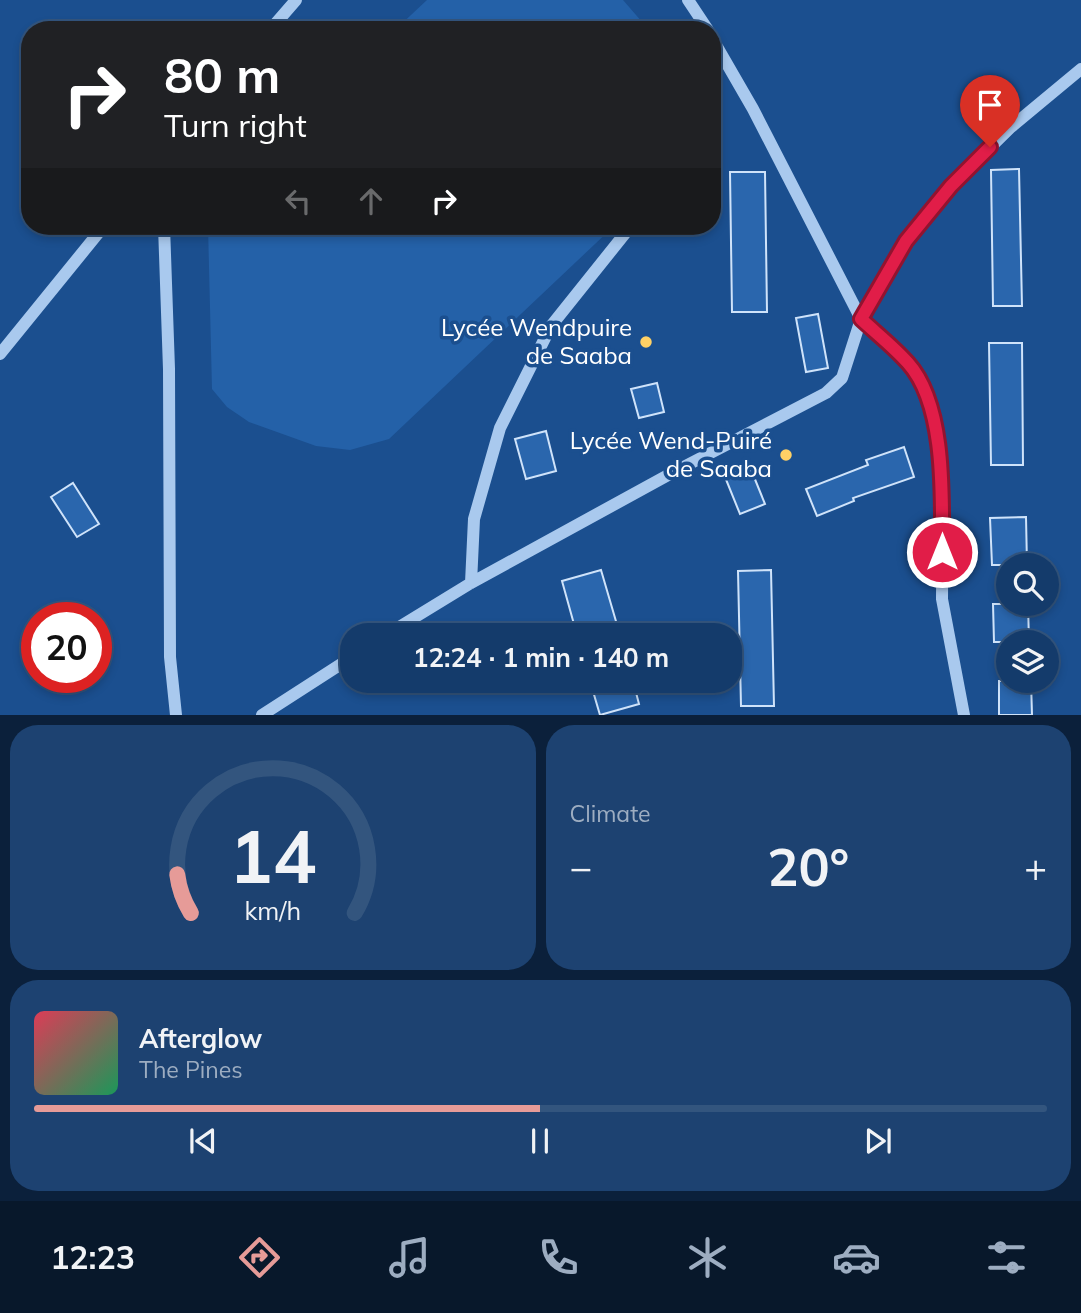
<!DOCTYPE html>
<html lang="en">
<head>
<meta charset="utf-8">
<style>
  :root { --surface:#143b6b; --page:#1d4271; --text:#f1f3f6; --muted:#9dadc1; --line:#33557e; --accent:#e69b98 }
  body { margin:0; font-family:Mulish,sans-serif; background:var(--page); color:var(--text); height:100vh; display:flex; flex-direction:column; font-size:26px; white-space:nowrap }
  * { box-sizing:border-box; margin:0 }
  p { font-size:23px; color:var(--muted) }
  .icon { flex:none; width:38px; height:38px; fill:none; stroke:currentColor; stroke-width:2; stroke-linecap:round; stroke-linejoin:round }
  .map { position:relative; height:715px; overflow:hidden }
  .drawer { display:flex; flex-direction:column; gap:10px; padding:10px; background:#0b203b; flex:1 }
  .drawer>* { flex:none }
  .banner { position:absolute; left:21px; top:21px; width:700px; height:214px; border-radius:28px; box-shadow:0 4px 10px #0003,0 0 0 2px var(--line); background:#202124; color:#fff; overflow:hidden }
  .controls { position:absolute; left:996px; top:553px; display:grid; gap:14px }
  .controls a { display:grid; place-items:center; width:63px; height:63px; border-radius:50%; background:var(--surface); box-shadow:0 4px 10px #0003,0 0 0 2px var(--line); font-size:35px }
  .speed { position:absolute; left:21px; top:602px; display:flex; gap:14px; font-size:35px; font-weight:700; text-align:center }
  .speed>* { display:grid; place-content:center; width:91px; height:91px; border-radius:50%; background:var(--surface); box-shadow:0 4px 10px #0003,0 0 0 2px var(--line); line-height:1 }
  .speed .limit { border:10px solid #d22; background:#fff; color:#111 }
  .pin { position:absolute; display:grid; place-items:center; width:60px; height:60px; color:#fff; margin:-72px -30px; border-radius:50% 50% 50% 0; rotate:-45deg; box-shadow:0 0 7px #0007 }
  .pin .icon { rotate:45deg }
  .me { position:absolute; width:77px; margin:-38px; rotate:0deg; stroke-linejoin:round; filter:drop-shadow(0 0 5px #0008) }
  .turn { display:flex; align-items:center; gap:24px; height:147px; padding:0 28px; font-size:32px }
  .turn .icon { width:91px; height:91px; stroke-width:2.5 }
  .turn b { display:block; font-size:49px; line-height:60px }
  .lanes { display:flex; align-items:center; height:66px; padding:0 28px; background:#0003; justify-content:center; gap:35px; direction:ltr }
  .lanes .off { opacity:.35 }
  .big { font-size:52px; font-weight:700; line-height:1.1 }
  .drawer .widget { flex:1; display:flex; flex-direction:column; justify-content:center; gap:10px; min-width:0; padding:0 24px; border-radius:28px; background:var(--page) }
  .drawer .dial { align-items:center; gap:0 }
  .dial svg { height:182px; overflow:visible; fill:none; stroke:var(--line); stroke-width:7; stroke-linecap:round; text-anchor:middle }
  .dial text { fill:var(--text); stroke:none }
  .song { display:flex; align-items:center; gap:21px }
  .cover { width:84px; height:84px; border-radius:10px; background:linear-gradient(135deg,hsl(350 70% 55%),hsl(150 70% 35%)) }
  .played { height:7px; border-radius:4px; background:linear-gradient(90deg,var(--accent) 50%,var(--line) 50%) }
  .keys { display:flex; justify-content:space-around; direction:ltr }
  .heat { display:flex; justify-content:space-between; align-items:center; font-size:38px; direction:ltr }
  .drawer .tiles { flex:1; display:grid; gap:10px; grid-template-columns:1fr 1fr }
  .widget:last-child { grid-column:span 2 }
  .trip { position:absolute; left:340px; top:623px; width:402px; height:70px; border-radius:28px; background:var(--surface); box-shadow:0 4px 10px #0003,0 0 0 2px var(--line); font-weight:700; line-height:70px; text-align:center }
  .dock { display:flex; height:112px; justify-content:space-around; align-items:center; background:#08182b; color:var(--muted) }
  .dock .icon { width:49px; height:49px }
  .dock .active { color:var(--accent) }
  .dock b { font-size:32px; color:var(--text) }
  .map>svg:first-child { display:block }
  .pitch { fill:#2461a8 }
  .building { fill:#2a66ad; stroke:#cfe3fa; stroke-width:2 }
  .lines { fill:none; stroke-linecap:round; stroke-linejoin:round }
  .minor { stroke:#a9c9ee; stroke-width:12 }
  .route-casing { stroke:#92132f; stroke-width:18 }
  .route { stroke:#e11d48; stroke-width:12 }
  .poi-dot { fill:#ffd166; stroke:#1b4f8f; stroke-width:2.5 }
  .labels { text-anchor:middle; stroke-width:7; stroke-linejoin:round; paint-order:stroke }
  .poi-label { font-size:24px; fill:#fff; stroke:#1b4f8f; text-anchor:end }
</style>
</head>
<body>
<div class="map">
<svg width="1081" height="715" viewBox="0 0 1081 715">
  <rect width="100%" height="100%" fill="#1b4f8f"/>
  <path class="pitch" d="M427,0H623L649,30H395Z
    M208,226H614L389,439L350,450L316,446L249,422L227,407L212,389Z"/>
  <path class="building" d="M1019,169L1022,306H993L991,170Z
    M730,172H765L767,312H732Z
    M818,314L828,368L806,372L796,318Z
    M989,343H1022L1023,465H991Z
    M657,383L664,412L639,418L631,389Z
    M546,431L556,471L526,479L515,439Z
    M904,447L914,477L853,498L854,501L817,516L806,489L868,465L866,460Z
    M750,467L765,504L740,514L725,477Z
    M73,483L99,524L77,537L51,497Z
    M1026,517L1027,565H992L990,518Z
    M601,570L620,635H577L562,581Z
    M771,570L774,706H741L738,571Z
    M993,604H1028L1029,642H994Z
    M590,681H633L639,704L600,715Z
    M999,681H1031L1032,715H999Z"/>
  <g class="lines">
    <path class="minor" d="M688,0L708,30
      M270,30L296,0
      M712,38L753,109L861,319L909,364L923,386L937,436L943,481L942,599L964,715
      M164,226L169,369L170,657L176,715
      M0,354L104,226
      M471,583L474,519L500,428L551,326L631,226
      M386,635L471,583L670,474L826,393L842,378L861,319L906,241L951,186L1010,128L1081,69
      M262,715L352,657"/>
  </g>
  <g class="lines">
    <defs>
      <path id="route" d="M942,552C942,498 946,405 908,363C894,347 876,333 861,319L906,241L951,186L990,147"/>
    </defs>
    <use href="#route" class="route-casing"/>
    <use href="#route" class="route"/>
  </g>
  <g class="poi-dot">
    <circle cx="646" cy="342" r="7"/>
    <circle cx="786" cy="455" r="7"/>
  </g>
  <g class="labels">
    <g class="poi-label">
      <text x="632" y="336">Lycée Wendpuire<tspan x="632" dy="28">de Saaba</tspan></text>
      <text x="772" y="449">Lycée Wend-Puiré<tspan x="772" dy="28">de Saaba</tspan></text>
    </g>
  </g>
</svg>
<div class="controls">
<a><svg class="icon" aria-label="search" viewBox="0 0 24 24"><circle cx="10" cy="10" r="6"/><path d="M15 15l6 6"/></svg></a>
<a><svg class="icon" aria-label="layers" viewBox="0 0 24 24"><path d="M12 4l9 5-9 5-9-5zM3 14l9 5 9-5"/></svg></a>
</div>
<div class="speed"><div class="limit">20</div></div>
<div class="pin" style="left:990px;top:147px;background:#d93025"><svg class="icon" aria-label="arrive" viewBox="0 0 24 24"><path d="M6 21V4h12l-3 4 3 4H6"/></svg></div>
<svg class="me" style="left:942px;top:552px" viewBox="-20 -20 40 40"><circle r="17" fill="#e11d48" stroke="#fff" stroke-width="3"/><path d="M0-11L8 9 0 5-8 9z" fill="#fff"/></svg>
<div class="trip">12:24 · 1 min · 140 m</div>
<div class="banner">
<div class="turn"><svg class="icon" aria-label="right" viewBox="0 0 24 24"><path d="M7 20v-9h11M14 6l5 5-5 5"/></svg><div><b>80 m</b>Turn right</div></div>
<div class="lanes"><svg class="icon off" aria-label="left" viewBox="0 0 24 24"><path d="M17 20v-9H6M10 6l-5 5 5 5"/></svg><svg class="icon off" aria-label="ahead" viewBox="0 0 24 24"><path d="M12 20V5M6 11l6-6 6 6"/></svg><svg class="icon" aria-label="right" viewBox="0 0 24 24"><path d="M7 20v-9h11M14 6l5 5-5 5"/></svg></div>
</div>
</div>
<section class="drawer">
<div class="tiles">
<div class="widget dial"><svg viewBox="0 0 100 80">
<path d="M14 69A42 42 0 1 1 86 69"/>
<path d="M14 69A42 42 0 0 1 8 52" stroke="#e69b98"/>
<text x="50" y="56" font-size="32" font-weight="700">14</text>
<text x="50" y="72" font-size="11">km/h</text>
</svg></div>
<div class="widget"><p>Climate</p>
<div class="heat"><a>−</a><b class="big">20°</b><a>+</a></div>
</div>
<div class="widget">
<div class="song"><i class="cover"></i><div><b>Afterglow</b><p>The Pines</p></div></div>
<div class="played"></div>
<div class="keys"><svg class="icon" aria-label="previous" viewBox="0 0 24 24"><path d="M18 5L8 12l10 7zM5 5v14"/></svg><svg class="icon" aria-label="pause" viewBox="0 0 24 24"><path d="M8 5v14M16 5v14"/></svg><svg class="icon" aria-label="next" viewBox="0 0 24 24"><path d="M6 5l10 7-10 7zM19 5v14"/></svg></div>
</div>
</div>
</section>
<nav class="dock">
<b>12:23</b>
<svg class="icon active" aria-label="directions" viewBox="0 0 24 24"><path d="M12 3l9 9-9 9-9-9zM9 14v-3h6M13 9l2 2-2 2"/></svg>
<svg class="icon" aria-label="music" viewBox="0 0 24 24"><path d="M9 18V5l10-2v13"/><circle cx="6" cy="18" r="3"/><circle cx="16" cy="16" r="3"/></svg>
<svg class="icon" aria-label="phone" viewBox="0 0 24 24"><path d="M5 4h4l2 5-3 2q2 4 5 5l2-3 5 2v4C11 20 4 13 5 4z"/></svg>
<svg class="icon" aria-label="climate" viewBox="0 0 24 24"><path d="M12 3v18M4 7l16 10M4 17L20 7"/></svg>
<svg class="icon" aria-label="car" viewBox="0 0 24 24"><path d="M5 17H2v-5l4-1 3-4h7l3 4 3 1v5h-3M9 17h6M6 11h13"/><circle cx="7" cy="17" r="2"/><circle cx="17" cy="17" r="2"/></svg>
<svg class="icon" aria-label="filters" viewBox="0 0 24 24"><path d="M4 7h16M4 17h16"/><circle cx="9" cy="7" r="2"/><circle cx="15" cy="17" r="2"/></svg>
</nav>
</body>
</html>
